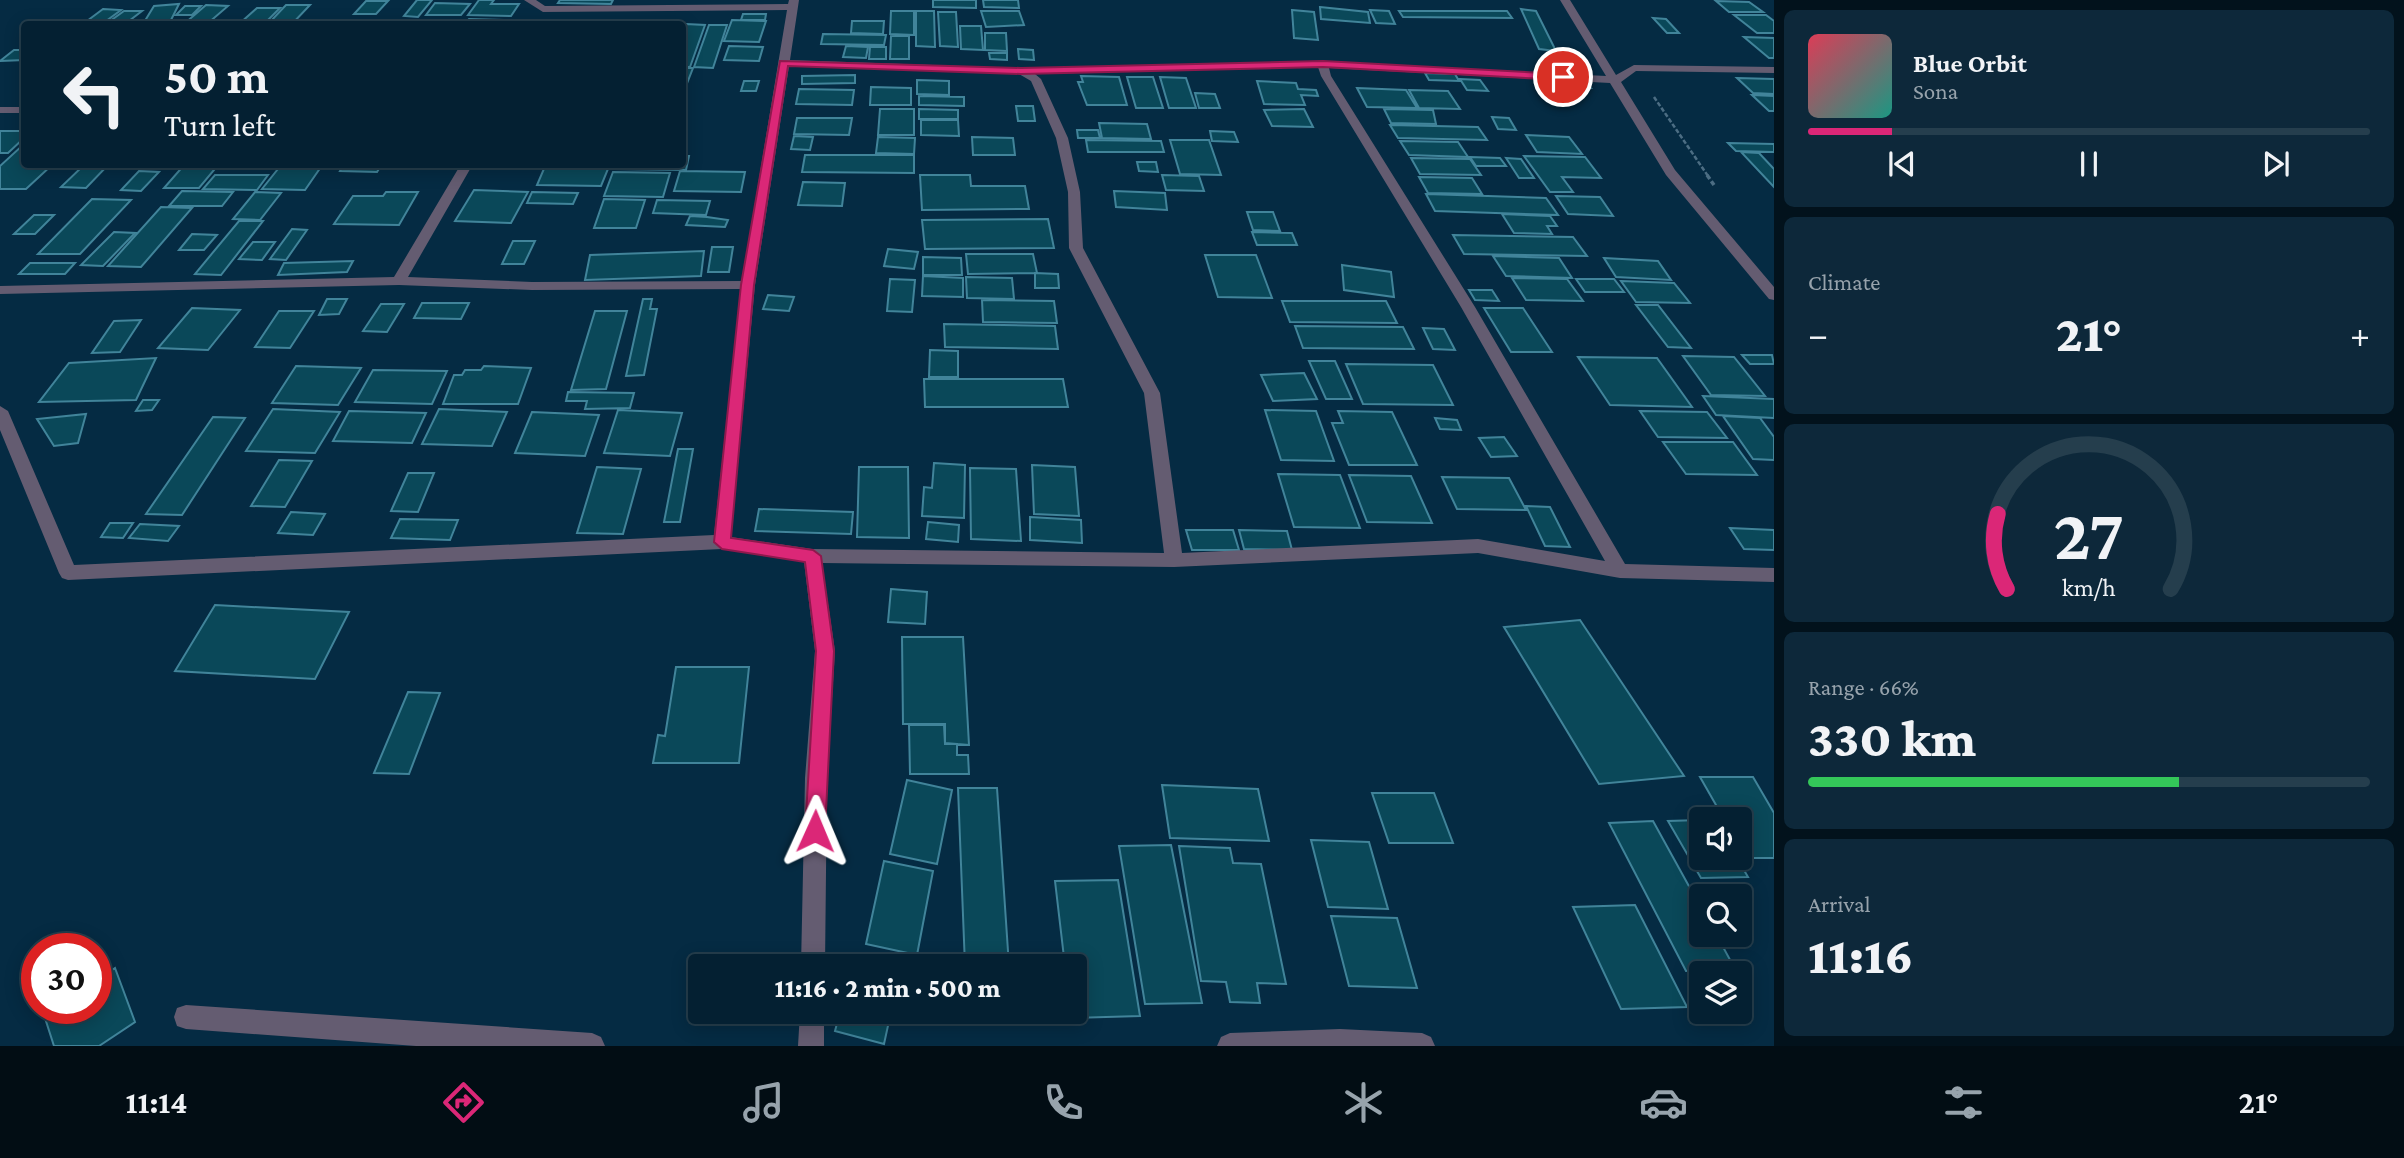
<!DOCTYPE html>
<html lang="en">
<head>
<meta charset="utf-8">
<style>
  :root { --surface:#042032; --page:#0d283a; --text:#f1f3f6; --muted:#97a3ac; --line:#253e4d; --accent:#db2777 }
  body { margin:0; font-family:"Crimson Pro",serif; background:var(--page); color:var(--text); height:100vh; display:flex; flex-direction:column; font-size:26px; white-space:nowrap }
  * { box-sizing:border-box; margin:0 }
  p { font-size:23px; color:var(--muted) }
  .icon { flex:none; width:38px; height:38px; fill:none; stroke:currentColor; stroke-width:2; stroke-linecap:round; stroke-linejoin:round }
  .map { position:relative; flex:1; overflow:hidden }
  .details { display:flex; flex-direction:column; gap:10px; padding:10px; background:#02121c; width:630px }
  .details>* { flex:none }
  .hud { position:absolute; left:21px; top:21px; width:665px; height:147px; border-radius:7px; box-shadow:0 4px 18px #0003,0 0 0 2px var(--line); background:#042032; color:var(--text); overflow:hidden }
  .controls { position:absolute; left:1689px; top:807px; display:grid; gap:14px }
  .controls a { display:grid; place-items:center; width:63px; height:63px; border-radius:7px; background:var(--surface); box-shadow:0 4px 18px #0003,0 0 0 2px var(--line); font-size:35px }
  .speed { position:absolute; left:21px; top:933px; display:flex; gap:14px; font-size:35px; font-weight:700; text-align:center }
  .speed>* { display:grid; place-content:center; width:91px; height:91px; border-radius:50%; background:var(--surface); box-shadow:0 4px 18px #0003,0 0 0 2px var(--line); line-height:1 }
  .speed .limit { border:10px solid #d22; background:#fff; color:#111 }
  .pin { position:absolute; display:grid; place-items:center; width:60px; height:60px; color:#fff; margin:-30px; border:4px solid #fff; border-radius:50%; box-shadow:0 2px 7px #0007 }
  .me { position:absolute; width:77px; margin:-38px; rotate:1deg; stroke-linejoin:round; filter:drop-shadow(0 0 5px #0008) }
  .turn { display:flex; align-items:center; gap:24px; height:147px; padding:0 28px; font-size:32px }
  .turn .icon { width:91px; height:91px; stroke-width:2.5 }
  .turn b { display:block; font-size:49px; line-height:60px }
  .big { font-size:52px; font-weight:800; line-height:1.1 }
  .details .card { flex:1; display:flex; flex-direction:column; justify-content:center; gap:10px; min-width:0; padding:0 24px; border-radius:10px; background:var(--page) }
  .details .dial { align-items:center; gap:0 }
  .dial svg { height:182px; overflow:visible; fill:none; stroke:var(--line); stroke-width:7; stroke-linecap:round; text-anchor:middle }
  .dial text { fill:var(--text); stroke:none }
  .song { display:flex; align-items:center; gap:21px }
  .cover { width:84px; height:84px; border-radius:10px; background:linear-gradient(135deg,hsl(350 70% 55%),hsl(170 70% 35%)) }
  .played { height:7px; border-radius:4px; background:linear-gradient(90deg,var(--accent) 15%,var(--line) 15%) }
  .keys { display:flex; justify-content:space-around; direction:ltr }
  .heat { display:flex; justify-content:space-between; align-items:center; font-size:38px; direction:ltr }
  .charge { height:10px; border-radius:5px; background:linear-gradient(90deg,#34c759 66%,var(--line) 0) }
  .trip { position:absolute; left:688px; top:954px; width:399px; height:70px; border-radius:7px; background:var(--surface); box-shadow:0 4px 18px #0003,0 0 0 2px var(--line); font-weight:800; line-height:70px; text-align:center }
  .menu { display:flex; height:112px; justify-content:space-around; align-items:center; background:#020d14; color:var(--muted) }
  .menu .icon { width:49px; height:49px }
  .menu .current { color:var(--accent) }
  .menu b { font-size:32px; color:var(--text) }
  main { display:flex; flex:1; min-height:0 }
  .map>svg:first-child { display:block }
  .building { fill:#0a4859; stroke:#41849a; stroke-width:2 }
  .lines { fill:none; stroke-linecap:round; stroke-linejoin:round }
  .path-far1 { stroke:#4c6d83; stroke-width:2.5; stroke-dasharray:4.5 2; stroke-linecap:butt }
  .path { stroke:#4c6d83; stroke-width:3.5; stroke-dasharray:5 2.5; stroke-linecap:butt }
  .street { fill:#645c71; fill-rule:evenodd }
  .route { fill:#db2777; stroke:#8e194d; stroke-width:2 }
</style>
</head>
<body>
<main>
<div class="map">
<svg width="1774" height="1046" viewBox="0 0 1774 1046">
  <rect width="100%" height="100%" fill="#052b43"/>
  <path class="building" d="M417,0H432L418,17L404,16Z
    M479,0H494L491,4H519L511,16L468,15Z
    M560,0H613L611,4L558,3Z
    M933,0H976V8L933,7Z
    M983,0H1018L1019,8L984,7Z
    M366,1H388L376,14H354Z
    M1716,1L1749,2L1763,12H1729Z
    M435,3L470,4L461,15H426Z
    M179,4L169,24H143L154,6Z
    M206,5L228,6L207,24H184Z
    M286,5H310L292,24H268Z
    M185,6H201L192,15H176Z
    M1320,7L1368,12L1370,23L1321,19Z
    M257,8H280L264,24H239Z
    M103,9L121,10L102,24H83Z
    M1521,9L1536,11L1556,51L1539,49Z
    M1292,10L1314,12L1318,40L1294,38Z
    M1370,10L1389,11L1395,24L1376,23Z
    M124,11H142L125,24H106Z
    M891,11H914V35L890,34Z
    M916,11H934L935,47L916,46Z
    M981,11H1019L1024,25L986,27Z
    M1399,11H1507L1512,18L1403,17Z
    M938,12H956L958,47L940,46Z
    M743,14H766L765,20H741Z
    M1734,15H1766L1774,21V33H1757Z
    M1653,18L1666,19L1679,33H1667Z
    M469,19L502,20L498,24H464Z
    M608,20L637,21L635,24H606Z
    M732,20L766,21L759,42L724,41Z
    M852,21H884L883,34L851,33Z
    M686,24L705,25L690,67H682V34Z
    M709,25H727L713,68L694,67Z
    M960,26H981L983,50L961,49Z
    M985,33H1006L1007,51L985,50Z
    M823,34L886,35L884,45L821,44Z
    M891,36H909V59H890Z
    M1744,37L1774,38V58H1769Z
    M729,46L763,47L759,61L724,60Z
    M846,46L868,47L866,58L843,57Z
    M870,47H886V59H869Z
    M1018,49L1033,50L1034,60L1019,59Z
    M14,50H24V60L0,61Z
    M989,53H1007V60L990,59Z
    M682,68H693L684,91H682Z
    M1425,73L1455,74L1459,81L1429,80Z
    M855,75V83L802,84V76Z
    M1081,76L1119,77L1127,105H1087L1078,82H1083Z
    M1127,77H1153L1163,108H1136Z
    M1160,77L1186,78L1196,108H1169Z
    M1737,78L1774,79V94L1753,93Z
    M1460,79L1480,80L1488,91L1467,90Z
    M1567,79L1585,80L1591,88H1574Z
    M917,80L949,81V95L917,94Z
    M744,81H759L756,91H741Z
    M1257,81L1296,83L1298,89L1316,90L1318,96L1301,95L1305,105L1264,104Z
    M871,87L911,88V105H870Z
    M1357,88L1406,90L1417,108L1367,107Z
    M799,89L854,90L852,105L796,104Z
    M1409,90L1448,91L1460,109L1419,108Z
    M1195,93L1215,94L1220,108H1199Z
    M1752,95L1774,96V111H1769Z
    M919,96L964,97V106L919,105Z
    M1016,106H1033L1035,121H1018Z
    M880,109H914V135H878Z
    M919,109L958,110V119H919Z
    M1304,109L1313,127L1272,126L1264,110Z
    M1384,109L1433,110L1436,124L1391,123Z
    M1492,117L1509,118L1516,130L1498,129Z
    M797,118H852L849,135L794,134Z
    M921,120H958L959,136L921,135Z
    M1099,123L1147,124L1151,139L1102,138Z
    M1390,125L1478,127L1487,140L1398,138Z
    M1077,130H1098L1100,138H1078Z
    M0,131H24V138L8,153H0Z
    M1210,131L1234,132L1238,142L1212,141Z
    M1526,135L1569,137L1582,154L1537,152Z
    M794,136L813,137L810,150L791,149Z
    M878,137L915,138L914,154L876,153Z
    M972,137L1013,138L1015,155H973Z
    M1086,140L1161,141L1164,152H1088Z
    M1170,140H1209L1221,175L1180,174Z
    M1400,141L1458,142L1468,157L1409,155Z
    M1728,143L1774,144V152L1736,151Z
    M24,144V164H53L26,189H0V166Z
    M1741,152L1759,153L1774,169V187Z
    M805,155H914V173L802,172Z
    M682,156H689L686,170L614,169L615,164H682Z
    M1524,156L1585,157L1601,178L1562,177L1573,192H1550Z
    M1470,157L1500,158L1506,166H1476Z
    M1411,158L1470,159L1481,175L1420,174Z
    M1506,158L1521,159L1534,178H1519Z
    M1137,162H1156L1158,172L1139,171Z
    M85,164H109L86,188L61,187Z
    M185,164H219L199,188H164Z
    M282,164H323L305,190L262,189Z
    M344,164H382L377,172L340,171Z
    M546,164H610L601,186L537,185Z
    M139,171L159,172L141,191L121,190Z
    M680,171L745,172L741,192L674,191Z
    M613,172L670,173L663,197L604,196Z
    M215,175H268L257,190L203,189Z
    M920,175H970L971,186H1025L1029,209L922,210Z
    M1162,175L1199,176L1204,191L1166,190Z
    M1419,177L1472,178L1482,194L1428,193Z
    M803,182L845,183L842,206L798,205Z
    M474,190L528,192L511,223L455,221Z
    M182,191L233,192L222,206H169Z
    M1114,191L1165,193L1167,210L1116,207Z
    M255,192L281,193L260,220L233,219Z
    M386,192H418L399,225L334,224L353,196H383Z
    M532,192L578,193L573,204L527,203Z
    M1426,194L1546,198L1558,215L1435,211Z
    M1556,196L1600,197L1613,216L1568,214Z
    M92,199L131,200L80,254H38Z
    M604,199L645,200L636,228H594Z
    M657,200L710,201L706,215L653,213Z
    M161,207L192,208L141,267L108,266Z
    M1247,212H1273L1280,231L1253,230Z
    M1502,214L1550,216L1557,226H1547L1552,234L1514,233Z
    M34,215H54L35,234H14Z
    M690,216L707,217L728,220L725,227L686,225Z
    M1048,219L1054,248L925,249L922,220Z
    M239,221H263L221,275L195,274Z
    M292,229L307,230L286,260L270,259Z
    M114,232L135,233L103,266L81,265Z
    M1252,232L1292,233L1297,245H1257Z
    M192,234L217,235L204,250H179Z
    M1453,235L1573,237L1587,256L1464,254Z
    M513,241H535L524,264H502Z
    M253,242H275L262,260L239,259Z
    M712,247H733L729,272H708Z
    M888,249L918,252L914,269L884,266Z
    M704,251L701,276L585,280L590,255Z
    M966,254H1033L1037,273L968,274Z
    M1205,255H1256L1272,298L1218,297Z
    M1493,256L1559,258L1572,278L1506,276Z
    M923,257L961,258L962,275H923Z
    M1604,258L1658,261L1671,280L1616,277Z
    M353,261L347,272L278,275L284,263Z
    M30,263H75L65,274H19Z
    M1342,265L1391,272L1394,297L1344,290Z
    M1035,273L1058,274L1059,288H1035Z
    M923,276L963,278V297L922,296Z
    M966,277L1012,278L1014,299L967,298Z
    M1512,278L1567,279L1583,301L1526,300Z
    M890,279L915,280L912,312L887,311Z
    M1576,279H1614L1624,292H1585Z
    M1621,281L1674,283L1690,303L1636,302Z
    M1469,290H1492L1499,301L1475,300Z
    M768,295L794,297L789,311L763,309Z
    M327,299H347L339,314L319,315Z
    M643,299H652L650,309H657L644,375L626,376Z
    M982,300L1054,301L1057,323L983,322Z
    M1282,301H1386L1397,323L1290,322Z
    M422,303H469L461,319L414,318Z
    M381,304H404L387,332L363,331Z
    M1636,305H1658L1691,348L1668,347Z
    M192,308L240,310L208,350L158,348Z
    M1484,308H1523L1552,352H1511Z
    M279,311H314L290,348L255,347Z
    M595,311H627L606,389L571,390Z
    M141,320L120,352L92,353L114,321Z
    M944,324L1055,326L1058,349L945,347Z
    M1295,326L1403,327L1414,349L1303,348Z
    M1423,328L1444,329L1455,350L1433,349Z
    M930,350L958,351V377H929Z
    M1742,355H1772L1774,364H1750Z
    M1683,356L1734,357L1765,396L1711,395Z
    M1578,357L1657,358L1692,407L1610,405Z
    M156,358L136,400L39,402L69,363Z
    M1309,361H1335L1352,399H1326Z
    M1346,364L1433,365L1453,405L1363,404Z
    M296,366L361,368L338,405L272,403Z
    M484,366L531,368L518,404H443L454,375H462L465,370H481Z
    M373,370L447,371L432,404L355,402Z
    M1304,373L1317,399L1273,401L1261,375Z
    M924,379H1063L1068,407H925Z
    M568,392L634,393L630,408L585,409L587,401H566Z
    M1703,396L1774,399V418L1716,415Z
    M143,400H159L152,410L136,411Z
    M273,409L340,412L315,453L246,451Z
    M439,409L507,412L492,446L422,444Z
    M618,410L682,413L670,456L604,453Z
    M1265,410L1316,411L1334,461L1281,460Z
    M349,411L426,413L412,443L333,441Z
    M1338,411L1392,412L1417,465H1349L1332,423H1343Z
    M1640,411L1707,412L1727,438L1658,437Z
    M532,412L599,415L585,456L515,453Z
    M86,414L78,443L54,446L37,419Z
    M1723,416L1760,418L1774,437V460L1753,459Z
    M213,417L245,418L182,515L146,514Z
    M1435,418L1457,420L1461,430L1440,429Z
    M1504,437L1517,456L1491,457L1479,438Z
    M1663,442H1733L1757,475L1686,474Z
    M678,449H693L680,522H664Z
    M279,460L312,461L285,507L251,506Z
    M934,463L965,465L964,518L922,516L924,487L932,488Z
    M1032,465L1075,467L1079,516L1034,514Z
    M597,467L641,469L623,534L577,533Z
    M859,467H908L909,538L857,537Z
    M970,468L1016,469L1021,541L971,539Z
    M408,473H434L418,512L391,511Z
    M1278,474L1340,475L1360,528L1294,527Z
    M1349,475L1411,476L1432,523L1367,522Z
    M1442,477L1509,478L1526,510L1457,509Z
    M1526,506L1550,507L1570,547L1545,546Z
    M759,509L853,512L851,534L755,531Z
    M291,512L325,514L313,535L278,533Z
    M1030,517L1081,520L1082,543L1030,540Z
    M400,519L458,520L450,540L391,538Z
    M928,522L959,525L958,542L926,539Z
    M110,523H133L123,538L101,537Z
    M140,524L179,526L168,541L129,538Z
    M1730,528L1774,530V550L1744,549Z
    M1186,530H1233L1239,550H1192Z
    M1239,530L1287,531L1292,550L1244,549Z
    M891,589L927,592L925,624L888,622Z
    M215,605L349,612L315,679L175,671Z
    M1580,620L1684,776L1599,784L1504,627Z
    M902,637H963L969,745L945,743V724H903Z
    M676,667H749L739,763H653L658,735L665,736Z
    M408,692L440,693L409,774L374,773Z
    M909,725H944L945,744H957V755H968L969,774H910Z
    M1700,777H1753L1774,813V858H1747L1740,846V819H1724Z
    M907,780L952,790L937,864L890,854Z
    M1162,785L1258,789L1269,841L1170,838Z
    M958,788H997L1009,966H965Z
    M1372,793H1434L1453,843H1389Z
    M1701,820V858H1737L1748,877L1701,878L1668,821Z
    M1653,821L1701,908V934H1716L1735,969L1686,971L1609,823Z
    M1311,840L1369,842L1388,909L1328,907Z
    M1171,845L1202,1003L1145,1004L1119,846Z
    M1179,846L1230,848L1233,863L1261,864L1286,984L1257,983L1260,1003L1230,1002L1226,982L1201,981Z
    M884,861L933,871L917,955L866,944Z
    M1118,880L1140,1016L1072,1018L1074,966H1065L1055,881Z
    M1635,905L1687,1007L1621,1009L1573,907Z
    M1331,916L1397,918L1417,988L1349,986Z
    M115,968L135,1022L99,1046H54L44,1015L54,1008H96V981Z
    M840,1012H891L884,1044L835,1031Z"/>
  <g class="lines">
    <path class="path-far1" d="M1654,97L1708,176"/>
    <path class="path" d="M1707,175L1714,185"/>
    <path class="street" d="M524,0H536L545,6L788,4L789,0H799L790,60L1021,68L1323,61L1606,76L1560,0H1570L1616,75L1634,65L1774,67V73L1636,71L1621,82L1675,170L1774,287V300L1769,299L1666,175L1610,83L1329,68L1331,76L1475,307L1625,564L1774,568V582L1620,578L1478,553L1174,567L822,563L835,651L827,778L825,966H801L805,778L815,651L804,562L722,549L68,580L62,578L59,573L0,430V406L8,411L74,565L714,535L741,289L532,290L399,285L0,294V286L394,277L461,164H473L408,277L532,282L742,281L787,10L543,12ZM789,66L1019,74L1031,81L1056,138L1068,192L1069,248L1144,393L1164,553L812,549L731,537L755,285ZM1318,67L1321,76L1461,307L1605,561L1478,539L1182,553L1160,393L1083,248L1080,192L1068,138L1041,79L1035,74Z
      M0,107H24V113H0Z
      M186,1005L592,1033L601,1037L605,1046H416L186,1029L177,1026L174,1017L177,1008Z
      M800,1012H824V1046H798Z
      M1340,1029L1422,1033L1431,1037L1435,1046H1217L1221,1037L1230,1033Z"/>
  </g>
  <path class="route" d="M780,61L1021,68L1323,61L1563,74L1568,77L1563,80L1323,67L1021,74L788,66L754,285L731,538L813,550L821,556L834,651L825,831L822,838L815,841L808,838L805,831L816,651L805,562L722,549L714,542L741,285Z"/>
</svg>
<div class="controls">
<a><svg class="icon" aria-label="sound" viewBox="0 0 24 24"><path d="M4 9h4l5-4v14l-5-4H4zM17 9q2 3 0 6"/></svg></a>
<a><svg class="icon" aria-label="search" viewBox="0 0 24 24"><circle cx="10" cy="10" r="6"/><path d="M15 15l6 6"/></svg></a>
<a><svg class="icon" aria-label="layers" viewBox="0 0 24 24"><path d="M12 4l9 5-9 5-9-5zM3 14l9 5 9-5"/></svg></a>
</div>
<div class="speed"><div class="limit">30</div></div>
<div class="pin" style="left:1563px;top:77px;background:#d93025"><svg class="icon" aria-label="arrive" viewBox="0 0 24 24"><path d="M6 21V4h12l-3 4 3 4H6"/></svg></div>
<svg class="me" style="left:815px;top:831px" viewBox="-20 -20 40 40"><path d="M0-17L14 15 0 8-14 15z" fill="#db2777" stroke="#fff" stroke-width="4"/></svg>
<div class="trip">11:16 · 2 min · 500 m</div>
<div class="hud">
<div class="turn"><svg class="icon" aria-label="left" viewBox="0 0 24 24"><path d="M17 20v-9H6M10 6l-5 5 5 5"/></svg><div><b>50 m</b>Turn left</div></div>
</div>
</div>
<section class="details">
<div class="card">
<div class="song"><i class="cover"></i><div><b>Blue Orbit</b><p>Sona</p></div></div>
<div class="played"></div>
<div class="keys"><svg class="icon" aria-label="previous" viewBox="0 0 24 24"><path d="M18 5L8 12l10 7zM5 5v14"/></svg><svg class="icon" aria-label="pause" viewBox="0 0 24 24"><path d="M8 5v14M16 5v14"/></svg><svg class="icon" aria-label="next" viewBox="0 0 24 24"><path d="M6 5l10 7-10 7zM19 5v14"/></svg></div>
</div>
<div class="card"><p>Climate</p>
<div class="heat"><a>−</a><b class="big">21°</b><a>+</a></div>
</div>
<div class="card dial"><svg viewBox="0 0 100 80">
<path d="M14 69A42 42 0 1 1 86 69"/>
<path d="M14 69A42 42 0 0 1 10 36" stroke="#db2777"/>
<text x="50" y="56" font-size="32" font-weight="700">27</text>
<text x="50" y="72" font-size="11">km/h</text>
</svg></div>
<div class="card"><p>Range · 66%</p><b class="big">330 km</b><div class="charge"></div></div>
<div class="card"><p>Arrival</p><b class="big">11:16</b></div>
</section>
</main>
<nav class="menu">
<b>11:14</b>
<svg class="icon current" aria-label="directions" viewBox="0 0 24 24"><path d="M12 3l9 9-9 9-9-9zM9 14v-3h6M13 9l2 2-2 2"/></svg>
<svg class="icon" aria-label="music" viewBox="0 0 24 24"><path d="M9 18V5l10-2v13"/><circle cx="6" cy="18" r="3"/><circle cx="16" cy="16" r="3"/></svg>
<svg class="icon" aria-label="phone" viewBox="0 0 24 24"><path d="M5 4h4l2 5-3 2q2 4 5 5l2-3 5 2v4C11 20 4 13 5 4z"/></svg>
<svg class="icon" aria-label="climate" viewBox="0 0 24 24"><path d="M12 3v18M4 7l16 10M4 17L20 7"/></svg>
<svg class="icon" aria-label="car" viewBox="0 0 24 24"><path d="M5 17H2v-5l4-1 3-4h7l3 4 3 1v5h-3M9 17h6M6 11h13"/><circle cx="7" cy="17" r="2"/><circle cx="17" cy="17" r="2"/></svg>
<svg class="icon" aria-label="filters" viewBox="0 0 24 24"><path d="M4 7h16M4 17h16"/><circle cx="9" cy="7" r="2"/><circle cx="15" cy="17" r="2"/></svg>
<b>21°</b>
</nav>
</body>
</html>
